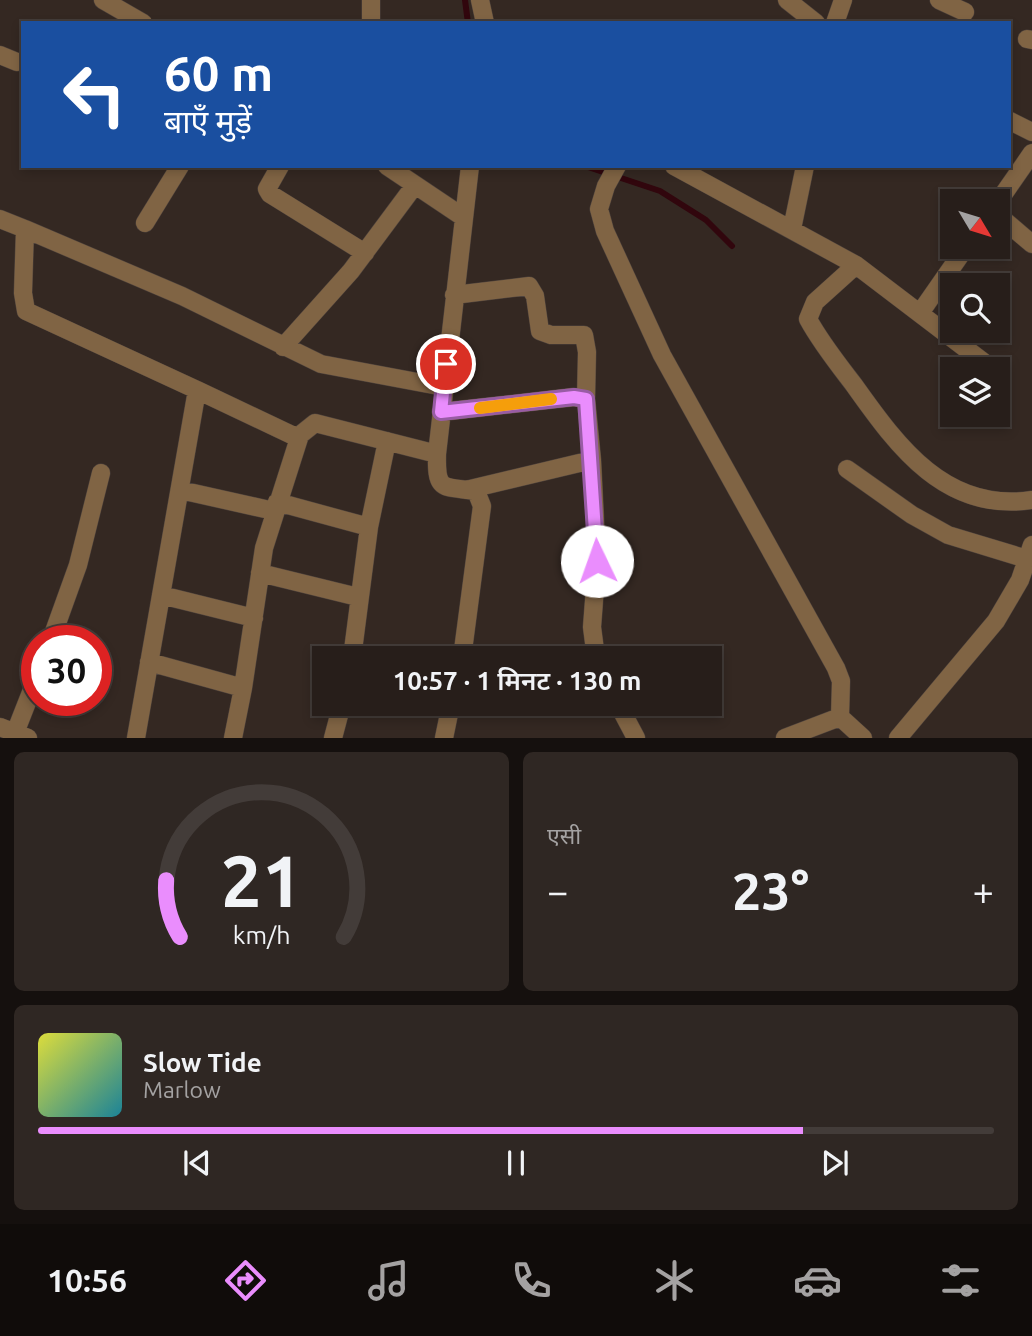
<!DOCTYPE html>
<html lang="hi">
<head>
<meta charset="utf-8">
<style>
  :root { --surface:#271e1a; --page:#2f2723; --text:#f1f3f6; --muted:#a4a2a2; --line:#433c39; --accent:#ea8dfd }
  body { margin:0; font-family:Ubuntu,"Noto Sans Devanagari",sans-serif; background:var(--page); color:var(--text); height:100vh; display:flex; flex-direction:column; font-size:26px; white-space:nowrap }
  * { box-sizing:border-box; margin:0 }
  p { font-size:23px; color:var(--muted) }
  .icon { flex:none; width:38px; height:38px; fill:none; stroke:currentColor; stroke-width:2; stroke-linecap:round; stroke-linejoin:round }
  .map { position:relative; height:738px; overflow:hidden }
  .drawer { display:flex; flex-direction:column; gap:14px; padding:14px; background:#15100e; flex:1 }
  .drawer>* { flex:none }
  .top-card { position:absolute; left:21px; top:21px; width:990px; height:147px; border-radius:0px; box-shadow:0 4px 10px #0003,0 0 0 2px var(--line); background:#1a4fa0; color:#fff; overflow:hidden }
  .needle { width:46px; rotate:128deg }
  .buttons { position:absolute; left:940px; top:189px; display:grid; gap:14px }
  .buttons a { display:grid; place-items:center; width:70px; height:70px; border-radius:0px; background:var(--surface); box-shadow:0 4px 10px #0003,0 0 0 2px var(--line); font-size:35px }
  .speed { position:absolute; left:21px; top:625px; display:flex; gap:14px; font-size:35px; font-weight:700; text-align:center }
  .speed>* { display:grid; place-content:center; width:91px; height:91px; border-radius:50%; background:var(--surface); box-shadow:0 4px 10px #0003,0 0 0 2px var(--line); line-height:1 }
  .speed .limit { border:10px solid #d22; background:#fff; color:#111 }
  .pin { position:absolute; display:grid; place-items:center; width:60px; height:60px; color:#fff; margin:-30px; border:4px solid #fff; border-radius:50%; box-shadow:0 2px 7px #0007 }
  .me { position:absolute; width:77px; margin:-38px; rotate:357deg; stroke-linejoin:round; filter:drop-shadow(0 0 5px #0008) }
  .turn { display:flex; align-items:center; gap:24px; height:147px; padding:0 28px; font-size:32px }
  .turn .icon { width:91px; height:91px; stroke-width:2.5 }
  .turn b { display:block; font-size:49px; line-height:60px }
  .big { font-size:52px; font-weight:600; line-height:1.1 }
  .drawer .card { flex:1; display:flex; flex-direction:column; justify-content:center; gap:10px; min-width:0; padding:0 24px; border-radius:10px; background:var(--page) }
  .drawer .dial { align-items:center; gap:0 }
  .dial svg { height:182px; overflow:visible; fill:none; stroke:var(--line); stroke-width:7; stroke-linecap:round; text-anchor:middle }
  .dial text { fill:var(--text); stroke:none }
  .song { display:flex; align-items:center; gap:21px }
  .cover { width:84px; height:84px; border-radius:10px; background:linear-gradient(135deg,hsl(60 70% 55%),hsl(190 70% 35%)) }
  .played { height:7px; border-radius:4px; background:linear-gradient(90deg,var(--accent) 80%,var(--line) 80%) }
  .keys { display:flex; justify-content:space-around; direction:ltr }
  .heat { display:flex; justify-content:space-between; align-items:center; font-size:38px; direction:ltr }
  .drawer .tiles { flex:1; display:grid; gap:14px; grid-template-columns:1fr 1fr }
  .card:last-child { grid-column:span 2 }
  .trip { position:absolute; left:312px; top:646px; width:410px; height:70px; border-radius:0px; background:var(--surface); box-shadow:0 4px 10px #0003,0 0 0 2px var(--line); font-weight:600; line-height:70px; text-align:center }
  .tabs { display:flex; height:112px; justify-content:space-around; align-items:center; background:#100c0a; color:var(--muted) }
  .tabs .icon { width:49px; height:49px }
  .tabs .current { color:var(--accent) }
  .tabs b { font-size:32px; color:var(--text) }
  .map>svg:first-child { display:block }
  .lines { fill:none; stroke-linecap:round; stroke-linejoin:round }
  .stream { stroke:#31060d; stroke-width:6 }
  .minor-casing { stroke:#4e433d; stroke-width:19 }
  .minor { stroke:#806444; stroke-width:18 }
  .route-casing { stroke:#985ca4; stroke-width:18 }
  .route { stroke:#ea8dfd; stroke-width:12 }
  .slow { stroke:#f59e0b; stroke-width:12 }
</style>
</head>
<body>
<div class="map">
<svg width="1032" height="738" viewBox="0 0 1032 738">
  <rect width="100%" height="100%" fill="#342822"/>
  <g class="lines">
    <path class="stream" d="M465,0L468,23
      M585,166L660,191L706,220L732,246"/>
    <defs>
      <path id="minor" d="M103,0L143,23
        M371,0V23
        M480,0L485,23
        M787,0L816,23
        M939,0L965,12
        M835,23L843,0
        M1027,39L1032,40
        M0,55L17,62
        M1010,121L1032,132
        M280,166L267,189L270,194L365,253
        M387,166L463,217
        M617,166L606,186L599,209L605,231L662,355L836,668L841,681L840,717L863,738
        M674,166L856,265L990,367
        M998,202L1032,153
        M998,215L1032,244
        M0,219L25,229L23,293L26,311L197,390L136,738
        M145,223L180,166
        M25,229L182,296L321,364L444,387
        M792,229L805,166
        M856,265L815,302L808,319C821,343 838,364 854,385C898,447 946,513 1032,500
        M454,295L529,286L535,296L540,331L551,335H584L587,352L586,399
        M920,313L966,247
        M283,347L351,271L415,185
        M197,390L294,436L300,435L315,423L437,454
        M441,412L574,397L586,399L592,460L597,561L592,627L596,658
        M847,469L912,515L948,535L1027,559
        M180,490L274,511
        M466,490L592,460
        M277,502L369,527
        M260,573L358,597
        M161,595L254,618
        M51,640L78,565L101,473
        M352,658L369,527L387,441
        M462,658L482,506L476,491C443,486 436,493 437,454L470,166
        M149,662L243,688
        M618,704L636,738
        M0,727L28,738
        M15,733L37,677
        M233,738L243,688L264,548L300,435
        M333,738L342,704
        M444,738L451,704
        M785,738L840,717
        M898,738L996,621L1020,580L1032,545"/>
    </defs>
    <use href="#minor" class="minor-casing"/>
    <use href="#minor" class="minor"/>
  </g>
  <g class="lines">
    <defs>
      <path id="route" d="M446,364L441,412L574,397L586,399L597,561"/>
    </defs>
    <use href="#route" class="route-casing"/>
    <use href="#route" class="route"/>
    <path class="slow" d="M480,408L551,399"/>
  </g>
</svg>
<div class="buttons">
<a><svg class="needle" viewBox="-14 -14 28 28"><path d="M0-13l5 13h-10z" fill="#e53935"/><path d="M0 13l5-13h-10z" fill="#a4a2a2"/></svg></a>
<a><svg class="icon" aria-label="search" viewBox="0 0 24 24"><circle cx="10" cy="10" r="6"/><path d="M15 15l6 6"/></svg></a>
<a><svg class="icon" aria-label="layers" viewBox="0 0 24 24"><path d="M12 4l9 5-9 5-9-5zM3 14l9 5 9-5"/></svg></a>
</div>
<div class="speed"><div class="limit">30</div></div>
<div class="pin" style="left:446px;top:364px;background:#d93025"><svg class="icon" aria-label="arrive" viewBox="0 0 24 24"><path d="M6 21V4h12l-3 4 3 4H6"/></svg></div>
<svg class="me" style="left:597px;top:561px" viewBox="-20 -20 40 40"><circle r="19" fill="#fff"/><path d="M0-13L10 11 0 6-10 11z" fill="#ea8dfd"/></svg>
<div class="trip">10:57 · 1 मिनट · 130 m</div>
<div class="top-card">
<div class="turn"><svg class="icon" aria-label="left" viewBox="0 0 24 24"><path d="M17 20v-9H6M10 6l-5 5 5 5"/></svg><div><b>60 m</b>बाएँ मुड़ें</div></div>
</div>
</div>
<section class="drawer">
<div class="tiles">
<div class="card dial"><svg viewBox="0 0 100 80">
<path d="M14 69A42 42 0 1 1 86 69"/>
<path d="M14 69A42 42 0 0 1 8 44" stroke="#ea8dfd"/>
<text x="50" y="56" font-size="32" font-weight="700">21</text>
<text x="50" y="72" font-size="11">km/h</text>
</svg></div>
<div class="card"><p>एसी</p>
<div class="heat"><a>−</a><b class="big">23°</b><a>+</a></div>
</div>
<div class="card">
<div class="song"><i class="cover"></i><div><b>Slow Tide</b><p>Marlow</p></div></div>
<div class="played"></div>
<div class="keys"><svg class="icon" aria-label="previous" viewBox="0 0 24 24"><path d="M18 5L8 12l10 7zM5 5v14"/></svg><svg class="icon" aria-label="pause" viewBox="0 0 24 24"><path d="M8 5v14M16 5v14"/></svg><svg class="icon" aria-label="next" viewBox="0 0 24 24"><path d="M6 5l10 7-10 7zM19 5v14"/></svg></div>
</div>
</div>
</section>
<nav class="tabs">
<b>10:56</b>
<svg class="icon current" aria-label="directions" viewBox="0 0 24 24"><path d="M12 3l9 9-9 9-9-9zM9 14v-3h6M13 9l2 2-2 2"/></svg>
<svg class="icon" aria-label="music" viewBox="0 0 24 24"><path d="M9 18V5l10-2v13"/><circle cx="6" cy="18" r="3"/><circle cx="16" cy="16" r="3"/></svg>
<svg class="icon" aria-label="phone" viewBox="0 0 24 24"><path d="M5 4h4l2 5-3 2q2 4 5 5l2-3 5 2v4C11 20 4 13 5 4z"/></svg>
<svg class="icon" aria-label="climate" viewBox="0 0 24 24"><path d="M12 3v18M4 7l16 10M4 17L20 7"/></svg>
<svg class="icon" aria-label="car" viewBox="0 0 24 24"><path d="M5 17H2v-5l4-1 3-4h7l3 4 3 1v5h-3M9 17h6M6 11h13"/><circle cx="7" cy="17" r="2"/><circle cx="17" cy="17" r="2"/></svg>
<svg class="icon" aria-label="filters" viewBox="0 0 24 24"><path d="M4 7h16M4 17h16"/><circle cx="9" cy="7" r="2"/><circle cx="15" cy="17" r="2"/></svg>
</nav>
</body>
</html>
